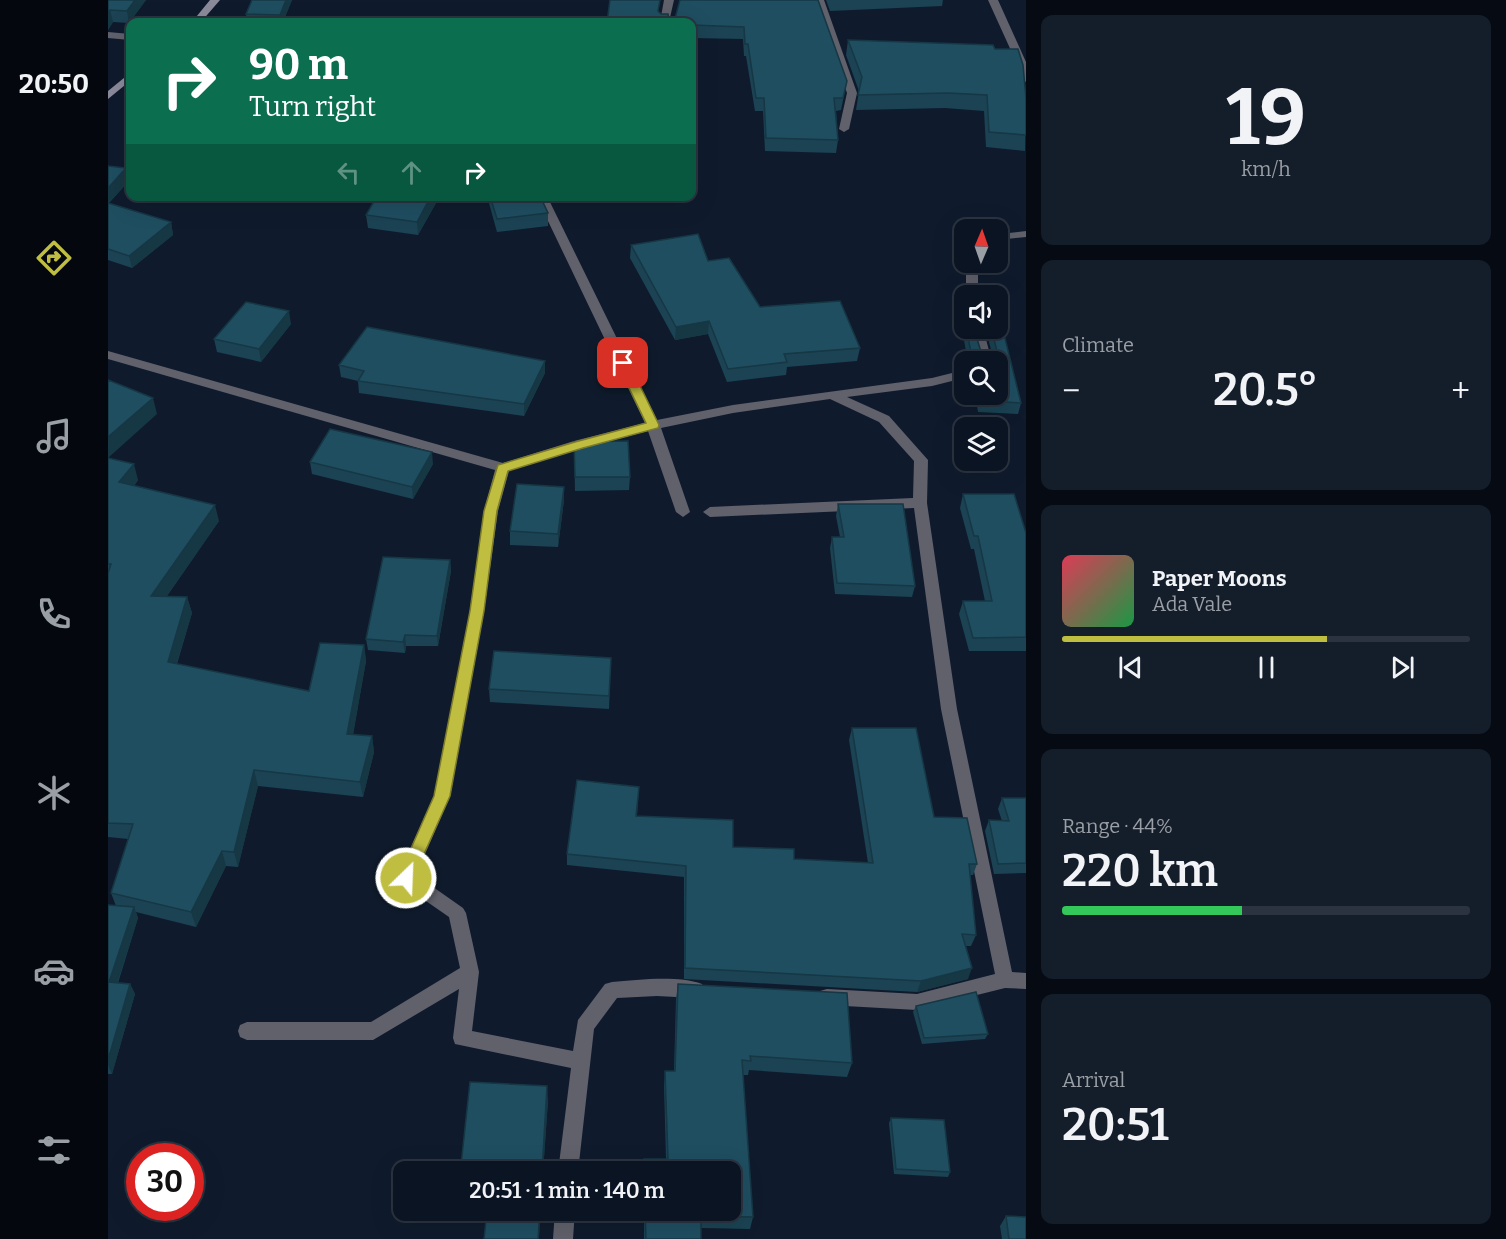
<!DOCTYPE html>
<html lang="en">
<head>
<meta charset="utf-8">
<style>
  :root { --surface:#0b1422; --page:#141d2a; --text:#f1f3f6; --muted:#9a9ea5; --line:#2b3340; --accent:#c0be41 }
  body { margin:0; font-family:Bitter,serif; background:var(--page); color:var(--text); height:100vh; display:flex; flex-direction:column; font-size:22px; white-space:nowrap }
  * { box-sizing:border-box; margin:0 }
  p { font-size:20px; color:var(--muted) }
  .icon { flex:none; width:33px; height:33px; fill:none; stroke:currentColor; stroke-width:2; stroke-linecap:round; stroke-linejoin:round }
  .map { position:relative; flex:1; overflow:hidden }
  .panel { display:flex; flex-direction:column; gap:15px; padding:15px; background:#060b13; width:480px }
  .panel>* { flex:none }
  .hud { position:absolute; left:18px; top:18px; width:570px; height:183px; border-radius:12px; box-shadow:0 6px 24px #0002,0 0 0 2px var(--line); background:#0b6e4f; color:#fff; overflow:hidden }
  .needle { width:39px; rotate:2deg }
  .controls { position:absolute; left:846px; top:219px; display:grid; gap:12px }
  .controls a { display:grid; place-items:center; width:54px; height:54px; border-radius:12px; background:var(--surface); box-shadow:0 6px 24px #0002,0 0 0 2px var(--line); font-size:30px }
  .speed { position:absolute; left:18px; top:1143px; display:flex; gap:12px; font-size:30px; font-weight:700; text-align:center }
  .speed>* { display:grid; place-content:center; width:78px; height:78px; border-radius:50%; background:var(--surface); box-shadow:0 6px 24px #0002,0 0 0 2px var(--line); line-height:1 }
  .speed .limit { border:9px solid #d22; background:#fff; color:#111 }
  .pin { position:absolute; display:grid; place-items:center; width:51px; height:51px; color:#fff; margin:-26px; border-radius:12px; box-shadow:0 3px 9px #0006 }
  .me { position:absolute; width:66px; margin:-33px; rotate:24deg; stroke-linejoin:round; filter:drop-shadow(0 0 4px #0008) }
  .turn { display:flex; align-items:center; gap:21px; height:126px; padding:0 24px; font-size:27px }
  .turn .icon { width:78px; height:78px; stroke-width:2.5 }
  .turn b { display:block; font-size:42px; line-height:51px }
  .lanes { display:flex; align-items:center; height:57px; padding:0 24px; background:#0003; justify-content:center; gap:30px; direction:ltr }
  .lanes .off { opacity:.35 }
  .big { font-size:45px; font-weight:600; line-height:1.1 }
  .panel .widget { flex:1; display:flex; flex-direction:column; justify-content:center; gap:9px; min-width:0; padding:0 21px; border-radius:12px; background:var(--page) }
  .panel .dial { align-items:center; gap:0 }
  .dial b { font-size:78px; line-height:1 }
  .song { display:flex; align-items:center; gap:18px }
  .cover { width:72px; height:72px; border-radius:9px; background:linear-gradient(135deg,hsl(350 70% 55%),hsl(140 70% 35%)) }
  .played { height:6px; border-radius:3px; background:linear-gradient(90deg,var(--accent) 65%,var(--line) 65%) }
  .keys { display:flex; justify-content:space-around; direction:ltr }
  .heat { display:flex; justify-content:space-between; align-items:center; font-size:33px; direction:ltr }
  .charge { height:9px; border-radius:4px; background:linear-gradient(90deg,#34c759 44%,var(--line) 0) }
  .trip { position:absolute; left:285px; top:1161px; width:348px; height:60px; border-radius:12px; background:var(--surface); box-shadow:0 6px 24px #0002,0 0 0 2px var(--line); font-weight:600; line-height:60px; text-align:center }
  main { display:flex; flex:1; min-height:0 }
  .dock { display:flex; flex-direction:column; width:108px; justify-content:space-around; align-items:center; background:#04080e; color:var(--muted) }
  .dock .icon { width:42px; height:42px }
  .dock .active { color:var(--accent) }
  .dock b { font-size:27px; color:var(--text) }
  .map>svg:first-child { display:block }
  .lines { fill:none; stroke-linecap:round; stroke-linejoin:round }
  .street { fill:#61616c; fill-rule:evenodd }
  .secondary { fill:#8a8a9b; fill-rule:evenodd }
  .wall { fill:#1b4353 }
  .shaded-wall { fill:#163744 }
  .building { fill:#1f4e61; stroke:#163744; stroke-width:1.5 }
  .route { fill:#c0be41; stroke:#7d7c2a; stroke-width:1.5 }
</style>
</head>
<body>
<main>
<nav class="dock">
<b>20:50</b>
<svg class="icon active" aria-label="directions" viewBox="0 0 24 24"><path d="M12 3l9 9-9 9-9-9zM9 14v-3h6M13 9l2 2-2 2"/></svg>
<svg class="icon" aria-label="music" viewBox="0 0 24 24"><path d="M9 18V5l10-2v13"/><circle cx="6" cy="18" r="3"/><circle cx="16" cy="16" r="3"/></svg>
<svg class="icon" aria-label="phone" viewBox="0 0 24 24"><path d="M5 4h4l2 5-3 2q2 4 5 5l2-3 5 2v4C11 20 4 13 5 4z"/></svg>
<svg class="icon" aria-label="climate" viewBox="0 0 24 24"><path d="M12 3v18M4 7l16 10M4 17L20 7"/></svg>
<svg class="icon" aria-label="car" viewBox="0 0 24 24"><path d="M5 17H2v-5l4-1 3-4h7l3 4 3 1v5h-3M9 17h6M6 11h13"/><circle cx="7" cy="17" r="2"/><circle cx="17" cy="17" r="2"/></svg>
<svg class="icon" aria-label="filters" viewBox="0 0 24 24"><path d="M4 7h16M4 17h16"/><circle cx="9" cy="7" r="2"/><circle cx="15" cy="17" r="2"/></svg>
</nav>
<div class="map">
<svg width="918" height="1239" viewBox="0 0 918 1239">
  <rect width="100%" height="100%" fill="#0f1b2d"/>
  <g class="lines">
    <path class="street" d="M556,0H566L561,22H552Z
      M706,0H716L749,93L741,129L736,132L731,129L739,93Z
      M880,0H890L918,62V82L913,79L910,66Z
      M0,32L22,34V40L0,38Z
      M428,196H439L549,420L625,405L824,378L856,370V378L824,386L739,397L781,416L820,460L819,503L849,709L904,972L918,973V989L897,988L809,1010L719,1005L712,1003L710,997L712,991L719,989L809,994L887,974L833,709L806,508L602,517L595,512L602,507L805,498L806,461L771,422L722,399L625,413L553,428L582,512L575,517L568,512L540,431L474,448L401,471L390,511L376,611L342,796L308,875L355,908L358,913L371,972L364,1031L465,1051L470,1020L497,984L504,982C530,980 569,975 594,984L596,990L594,996L587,998L549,996L509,998L486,1029L470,1172H450L463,1068L347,1044L345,1038L351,989L265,1040H139L132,1037L130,1031L132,1025L139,1022H263L352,968L341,917L292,883L289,878L326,796L362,611L376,511L387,470L0,359V351L395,463L466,441L537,423Z
      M918,231V237L899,239L890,243V235L892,234Z
      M858,262H870V296H858Z
      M863,328H875L884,362H872Z
      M447,1210H467L465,1239H445Z"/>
    <path class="secondary" d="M102,0H112L93,22H84Z
      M22,73V81L0,99V91Z"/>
  </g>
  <path class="wall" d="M0,0H38L21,23L5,22L0,30Z
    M184,0L175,22H139L138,14Z
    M710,0L739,81L733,110L728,111L730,140L728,153L657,151L655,111H647L638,56H636L635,39L584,38V22Z
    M718,0H835L834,6L722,11Z
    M740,40L918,98L917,151L878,147L876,111L837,108L748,110L751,91L738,55Z
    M0,166L18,168L21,181L1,203L63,222L65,235L24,268L0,260Z
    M269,196H332L310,235L260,228L258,215Z
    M379,196H432L440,213V226L389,232Z
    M523,245L600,261L652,307L752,348L749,361L679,367L678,375L619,382L600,334L567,340L522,258Z
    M854,309H856V328H866L873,352L884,353L877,328H890L913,403L910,414L870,412L867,394H890V362H860L852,319Z
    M183,324L153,362L109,352L106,339Z
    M437,361V373L416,416L251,393L250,381L233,377L231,365Z
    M466,442L522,477L521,490L467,491Z
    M0,458L30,480L26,486L111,521L59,596L79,597L84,613L69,664L201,691L256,645L258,661L245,735L264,736L266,752L255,797L150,786L130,867L118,866L88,927L28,912L30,918L10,983L22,984L27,994L4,1074H0V905L8,906L3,893L20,839L0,837Z
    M202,462L325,464L305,499L204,474Z
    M855,494L918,533V651H861L851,614L855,601H877L866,549H863L852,508Z
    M456,500L450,547L402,545V531Z
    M730,504L807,586L804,597L727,594L722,548L724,537H732L728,516Z
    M342,560L343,571L330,646H298L297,653L260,650L258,639Z
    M503,658L501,709L382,702L381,689Z
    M744,728L869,864L865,875H862L868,935L863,946H858L860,979L809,992L576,979V877L459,865V854L531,787L529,816L625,847L686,859L760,863L741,740Z
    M894,798H918V873L886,874L877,831L881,820L894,821L890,809Z
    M570,984L744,1063L739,1077L641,1070L640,1075H635L645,1217L642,1229L593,1228V1239H536V1210H622V1172H535L536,1159H558L556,1086L557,1071H566L568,999Z
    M808,1006L880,1034L877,1039L814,1044L805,1012Z
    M440,1100L435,1172H354L353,1165Z
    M783,1118L842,1172L840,1177L786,1174L781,1123Z
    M898,1216L918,1239H894L892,1226Z"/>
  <path class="shaded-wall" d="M27,0H38L21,23L19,11Z
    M178,0H184L175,22H173L172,15Z
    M2,10L5,22L0,30V14Z
    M18,168L21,181L0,203V188Z
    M323,196H332L310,235L309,222Z
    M63,222L65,235L24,268L21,256Z
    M181,311L183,324L153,362L151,349Z
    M601,321L600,334L567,340L568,327Z
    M437,361V373L416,416V404Z
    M45,398L49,414L0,458V437Z
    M324,452L325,464L305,499L304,487Z
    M26,464L30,480L16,499L11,482Z
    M456,487V500L450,547V534Z
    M107,505L111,521L48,612L43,596Z
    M342,560L343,571L330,646L329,636Z
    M79,597L84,613L64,678L60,662Z
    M297,635L298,646L297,653L295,642Z
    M256,645L258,661L242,750L239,734Z
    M264,736L266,752L255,797L252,782Z
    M146,770L150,786L130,867L126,852Z
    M114,851L118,866L88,927L83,912Z
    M26,907L30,918L6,993L1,982Z
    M864,968L860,979L809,992L813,981Z
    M22,984L27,994L4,1074L0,1065V1060Z
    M439,1086L440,1100L435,1172H434Z
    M432,1210H433L431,1239H430Z"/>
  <path class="building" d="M0,0H27L19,11L2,10L0,14Z
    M144,0H178L172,15L138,14Z
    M502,0H552L550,11L553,14H560L561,22H499Z
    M572,0H710L739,81L735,98H726L730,140L658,138L656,98H648L640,44H637L636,27L584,25V22H566Z
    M740,40L885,45L887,49H910L915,65L918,98V135L881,132L879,95L840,93L750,95L754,77Z
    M0,166L18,168L0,188Z
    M269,196H323L309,222L258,215Z
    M382,196H432L440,213L389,219Z
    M0,203L63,222L21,256L0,249Z
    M590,234L600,261L621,258L652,307L732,301L752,348L676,354L679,362L620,369L601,321L568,327L523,245Z
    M138,302L181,311L151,349L106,339Z
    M854,309H856V320Z
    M890,310L913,403L873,401L872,394H890V362H865L858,328H866L873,352L887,354L889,351L883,328H890Z
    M259,327L437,361L416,404L250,381L256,371L231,365Z
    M0,380L45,398L0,437Z
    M222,429L324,452L304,487L202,462Z
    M520,441L522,477H467L466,442Z
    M0,458L26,464L11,482L107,505L43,596L79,597L60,662L201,691L212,643L256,645L239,734L264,736L252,782L146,770L126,852L114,851L83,912L3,893L25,824L0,823V573L3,564H0Z
    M409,484L456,487L450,534L402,531Z
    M855,494H906L918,533V637L865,638L855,601H884L870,536H866Z
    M730,504H795L807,586L729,583L724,537H736Z
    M275,557L342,560L329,636L297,635L295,642L258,639Z
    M386,651L503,658L501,696L381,689Z
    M744,728H808L826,817L859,818L869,864H861L868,935L854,934L864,968L813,981L577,968L578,866L459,854L469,780L531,787L528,816L625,820V847L686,849V859L765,863Z
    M894,798H918V863L890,864L881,820L901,821Z
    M0,905L26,907L1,982L22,984L0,1060Z
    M570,984L739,993L744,1063L642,1056L643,1061L634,1060L645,1217L593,1216V1239H538L537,1210H622V1172H537L536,1159H560L557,1071H567Z
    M868,992L880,1034L816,1038L808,1006Z
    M362,1082L439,1086L434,1172H382L383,1167L353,1165Z
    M783,1118L836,1120L842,1172L788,1169Z
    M379,1210H432L430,1239H376Z
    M898,1216L918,1217V1239H901Z"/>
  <path class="route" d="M515,359L521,363L551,425L550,428L475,448L400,471L389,511L376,611L342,796L303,883L298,885L292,883L290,878L326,796L362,611L376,511L389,468L390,465L467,442L538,423L509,363Z"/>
</svg>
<div class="controls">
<a><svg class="needle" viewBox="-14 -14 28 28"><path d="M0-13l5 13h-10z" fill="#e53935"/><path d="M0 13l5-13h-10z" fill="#9a9ea5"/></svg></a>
<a><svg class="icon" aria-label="sound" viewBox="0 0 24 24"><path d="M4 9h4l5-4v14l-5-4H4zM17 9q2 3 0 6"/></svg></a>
<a><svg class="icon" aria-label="search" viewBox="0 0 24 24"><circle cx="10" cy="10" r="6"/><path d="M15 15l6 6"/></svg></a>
<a><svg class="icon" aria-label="layers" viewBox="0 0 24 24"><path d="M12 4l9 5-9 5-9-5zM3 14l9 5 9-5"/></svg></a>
</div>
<div class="speed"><div class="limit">30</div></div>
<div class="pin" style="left:515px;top:363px;background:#d93025"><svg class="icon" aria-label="arrive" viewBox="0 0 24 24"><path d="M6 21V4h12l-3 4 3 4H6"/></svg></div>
<svg class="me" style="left:298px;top:878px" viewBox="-20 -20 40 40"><circle r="17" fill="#c0be41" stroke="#fff" stroke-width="3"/><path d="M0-11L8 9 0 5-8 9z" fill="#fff"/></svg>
<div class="trip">20:51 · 1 min · 140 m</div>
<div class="hud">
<div class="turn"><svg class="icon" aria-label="right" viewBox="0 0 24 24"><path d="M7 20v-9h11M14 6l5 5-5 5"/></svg><div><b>90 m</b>Turn right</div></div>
<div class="lanes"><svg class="icon off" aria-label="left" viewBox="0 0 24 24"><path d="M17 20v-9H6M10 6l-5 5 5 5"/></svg><svg class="icon off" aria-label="ahead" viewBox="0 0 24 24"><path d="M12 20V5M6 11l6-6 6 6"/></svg><svg class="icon" aria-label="right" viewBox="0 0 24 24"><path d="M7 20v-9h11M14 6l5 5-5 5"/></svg></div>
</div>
</div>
<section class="panel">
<div class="widget dial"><b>19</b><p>km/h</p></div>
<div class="widget"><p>Climate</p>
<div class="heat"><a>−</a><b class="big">20.5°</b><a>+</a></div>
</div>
<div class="widget">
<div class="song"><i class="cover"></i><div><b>Paper Moons</b><p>Ada Vale</p></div></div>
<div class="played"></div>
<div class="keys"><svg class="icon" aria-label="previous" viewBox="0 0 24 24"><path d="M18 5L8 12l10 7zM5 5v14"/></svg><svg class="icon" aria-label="pause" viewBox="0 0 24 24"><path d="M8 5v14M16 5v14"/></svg><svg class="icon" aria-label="next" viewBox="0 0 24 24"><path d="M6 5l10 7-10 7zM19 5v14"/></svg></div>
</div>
<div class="widget"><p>Range · 44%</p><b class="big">220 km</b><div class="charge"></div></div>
<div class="widget"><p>Arrival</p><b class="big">20:51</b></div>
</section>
</main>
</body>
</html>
